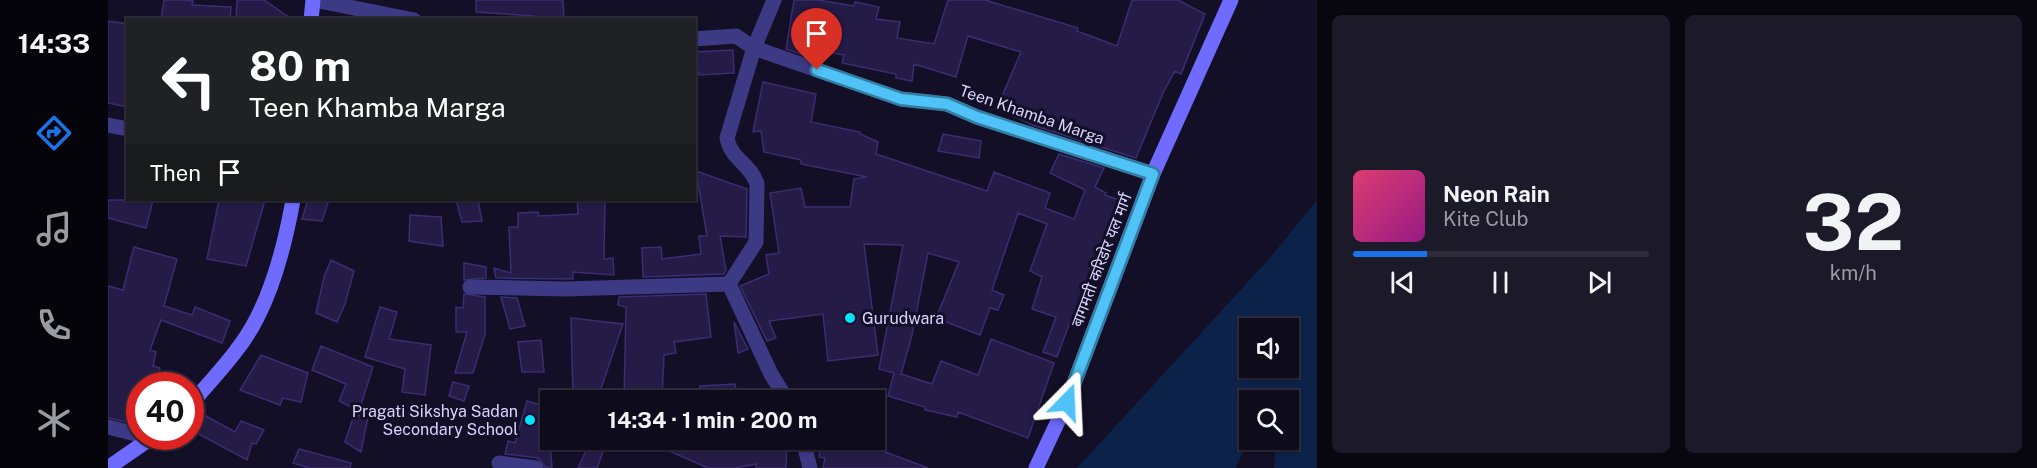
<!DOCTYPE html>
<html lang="en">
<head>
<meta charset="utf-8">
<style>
  :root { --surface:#0e0b1c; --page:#1c1929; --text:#f1f3f6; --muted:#9b9ba3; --line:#2e2b3b; --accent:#1a73e8 }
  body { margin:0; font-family:"Public Sans","Noto Sans Devanagari",sans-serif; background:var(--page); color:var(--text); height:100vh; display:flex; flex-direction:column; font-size:22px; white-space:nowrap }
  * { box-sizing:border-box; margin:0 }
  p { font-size:20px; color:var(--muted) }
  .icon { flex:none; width:33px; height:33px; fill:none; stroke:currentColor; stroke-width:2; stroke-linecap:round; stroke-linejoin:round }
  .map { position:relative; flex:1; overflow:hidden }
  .drawer { display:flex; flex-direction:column; gap:15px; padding:15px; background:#08060f; width:720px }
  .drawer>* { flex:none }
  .hud { position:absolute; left:18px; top:18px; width:570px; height:183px; border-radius:0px; box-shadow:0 2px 4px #0004,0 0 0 2px var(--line); background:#202124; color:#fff; overflow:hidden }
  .fabs { position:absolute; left:1131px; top:318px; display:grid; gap:12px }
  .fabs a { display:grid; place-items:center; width:60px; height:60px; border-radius:0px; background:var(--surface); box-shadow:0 2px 4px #0004,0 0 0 2px var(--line); font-size:30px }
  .speed { position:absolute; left:18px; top:372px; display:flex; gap:12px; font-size:30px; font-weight:700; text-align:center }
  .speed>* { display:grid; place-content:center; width:78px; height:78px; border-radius:50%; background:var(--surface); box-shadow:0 2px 4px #0004,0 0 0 2px var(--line); line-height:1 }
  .speed .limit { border:9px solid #d22; background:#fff; color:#111 }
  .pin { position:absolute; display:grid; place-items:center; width:51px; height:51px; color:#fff; margin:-62px -26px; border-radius:50% 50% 50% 0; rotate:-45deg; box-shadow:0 0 6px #0007 }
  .pin .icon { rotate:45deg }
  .me { position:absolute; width:66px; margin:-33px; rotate:21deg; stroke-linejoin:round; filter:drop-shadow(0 0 4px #0008) }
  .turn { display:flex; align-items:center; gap:21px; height:126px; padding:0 24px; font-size:27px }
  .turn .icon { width:78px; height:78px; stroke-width:2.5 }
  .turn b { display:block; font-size:42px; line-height:51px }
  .then { display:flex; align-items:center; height:57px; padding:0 24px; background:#0003; gap:12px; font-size:22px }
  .drawer .tile { flex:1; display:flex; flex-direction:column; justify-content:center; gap:9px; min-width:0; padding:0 21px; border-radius:9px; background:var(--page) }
  .drawer .dial { align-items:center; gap:0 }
  .dial b { font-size:78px; line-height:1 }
  .song { display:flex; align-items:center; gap:18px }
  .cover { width:72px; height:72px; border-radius:9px; background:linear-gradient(135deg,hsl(340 70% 55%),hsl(310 70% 35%)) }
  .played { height:6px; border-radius:3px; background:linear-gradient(90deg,var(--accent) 25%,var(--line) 25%) }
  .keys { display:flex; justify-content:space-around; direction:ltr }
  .drawer .tiles { flex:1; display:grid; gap:15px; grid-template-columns:repeat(2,1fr) }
  .trip { position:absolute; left:432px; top:390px; width:345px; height:60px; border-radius:0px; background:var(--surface); box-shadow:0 2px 4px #0004,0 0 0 2px var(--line); font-weight:700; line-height:60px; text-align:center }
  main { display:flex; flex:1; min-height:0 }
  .menu { display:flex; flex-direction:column; width:108px; justify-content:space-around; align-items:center; background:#06040b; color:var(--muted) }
  .menu .icon { width:42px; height:42px }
  .menu .active { color:var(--accent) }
  .menu b { font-size:27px; color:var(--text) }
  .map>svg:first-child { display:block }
  .water { fill:#0c2248; fill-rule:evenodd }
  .building { fill:#241b47; stroke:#3b2d73; stroke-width:1.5 }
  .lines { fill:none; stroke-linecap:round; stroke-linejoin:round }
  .street { stroke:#3d3a85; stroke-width:15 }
  .secondary { stroke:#6f6bff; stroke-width:15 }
  .route-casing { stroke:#337fa1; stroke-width:15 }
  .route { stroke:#4fc3f7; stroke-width:10 }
  .poi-dot { fill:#00e5ff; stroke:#130f26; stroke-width:2 }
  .labels { text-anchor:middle; stroke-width:6; stroke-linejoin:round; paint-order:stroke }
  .street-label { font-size:16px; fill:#d9d4ff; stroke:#130f26 }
  .poi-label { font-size:16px; fill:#d9d4ff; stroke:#130f26; text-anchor:start }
</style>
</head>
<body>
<main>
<nav class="menu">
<b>14:33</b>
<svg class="icon active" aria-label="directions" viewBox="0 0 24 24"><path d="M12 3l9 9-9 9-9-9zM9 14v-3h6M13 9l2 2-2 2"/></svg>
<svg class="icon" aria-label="music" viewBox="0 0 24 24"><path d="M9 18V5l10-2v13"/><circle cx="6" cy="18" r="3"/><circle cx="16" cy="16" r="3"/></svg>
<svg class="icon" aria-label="phone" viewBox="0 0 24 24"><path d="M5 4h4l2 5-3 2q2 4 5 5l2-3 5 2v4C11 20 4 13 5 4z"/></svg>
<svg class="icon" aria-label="climate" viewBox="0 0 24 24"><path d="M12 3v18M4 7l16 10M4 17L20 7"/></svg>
</nav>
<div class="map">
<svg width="1209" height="468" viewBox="0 0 1209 468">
  <rect width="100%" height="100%" fill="#130f26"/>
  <path class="water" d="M1209,200V468H1166L1168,440H1180V400H1142V440L1127,468H969L1160,260ZM1142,328H1180V368H1142Z"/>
  <path class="building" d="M56,0H76L85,1L84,5L123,7L122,20H53Z
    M129,0H156L185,20H128Z
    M368,0H455L456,18L426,20V16L368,12Z
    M686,0H710L746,6L747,2L771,7L768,19L792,22L789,38L826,44L840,0H877L970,28L969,31L1009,46L1024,0H1070L1097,14L1073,74L1067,71L1055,93L1028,158L924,125L889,108L913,52L860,36L848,77L806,64L804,81L788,78V74L734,63L736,55L696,48L695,55L678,49Z
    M0,21L20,24V107L0,103Z
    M625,50L626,73L591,75V72H586V52Z
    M655,82L708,94L703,122L752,132V134L770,142L768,154L879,191L886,172L942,193L937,208L966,219L977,190L942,173L951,154L996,168L987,187L998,193L997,195L1011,200L967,323L962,322L949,357L935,352L948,317L924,309L934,277L922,271L939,224L910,213L884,290L896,295L890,310L882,308L872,335L828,318L851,262L820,253L804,335L793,374L824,384L833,361L870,375L883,339L946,363L920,438L850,412L849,417L817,410V407L780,396L786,373L771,369L795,245L756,244L770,355L720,361L715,314L661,321L668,338L659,341L632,286L661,274L658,255L671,253L662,193L693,188L697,207H742L746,179L759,177L693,164V160L656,152L653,131L645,132Z
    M835,134L873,141L871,158L830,151Z
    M588,171L639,189L638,237L612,236L618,270L616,274L535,277L534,248L553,247L554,259L593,254L591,236H599Z
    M0,200H45L38,228L0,218Z
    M111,200H157L138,266L99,259Z
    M200,200H221L214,221L194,219Z
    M348,200H370L374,221L354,222Z
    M469,200H497L496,259L505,258L506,275L465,272V279L388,278L386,268L403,273L401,227H410V213L430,212L431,216L470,214Z
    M302,215L333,217L335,246L301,241Z
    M26,247L69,259L56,306L84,315L87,307L122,321L114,343L53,320L42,350L48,352L45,366L52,368L48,386H32V425L0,418V286L15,290Z
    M223,260L246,271L237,304L229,322L208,313L216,277Z
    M356,263L378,267V278L356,280Z
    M356,294L377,297V334L365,373H347L359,332H348V307L355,308Z
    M598,294L603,337L566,342L568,353L556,355L554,400H516L518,307L510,305L511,297Z
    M393,297L409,298L417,326L402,329Z
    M272,307L289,312L281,339L323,345L317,395L294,392L297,369L257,357Z
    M463,318L515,324L489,400H465Z
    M626,322L640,349L630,353Z
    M433,340L436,372H414L410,342Z
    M213,346L265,367L251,411L231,401L238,384L204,370Z
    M153,355L200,373L193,402L175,398L172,405L132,390Z
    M345,382L361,386L356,401L341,396Z
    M627,384L630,400H592V386Z
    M419,401L439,407L444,468L437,467L430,458L397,454L400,441L407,443Z
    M96,415L127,432L133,421L156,430L148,444L144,443L139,460L87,432Z
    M246,415L260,417L253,452L237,442Z
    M483,440L498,443L489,468H470Z
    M588,440H679L678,468H648V464L627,468H600L550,446H588Z
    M714,440H745L820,468H715L717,458L711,457Z
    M191,449L243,463L242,468H201L185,463Z"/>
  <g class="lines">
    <path class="street" d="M206,0L306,20
      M666,0L646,48L619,138C623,160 644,165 649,184L648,242L621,284L663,374L679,400
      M586,39L628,36L646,48L793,99L839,104L869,117L1045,174
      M0,125L20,129
      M362,287L458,289L621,284
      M0,427L32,435
      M695,440L702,468
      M391,463L428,468"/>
    <path class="secondary" d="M203,20L205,0
      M82,405C105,378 133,350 149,318C168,281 178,239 185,200
      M0,468L46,436
      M928,468L959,402L1045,174L1123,0"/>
  </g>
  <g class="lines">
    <defs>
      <path id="route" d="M709,70L793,99L839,104L869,117L1045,174L959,402"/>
    </defs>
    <use href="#route" class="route-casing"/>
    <use href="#route" class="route"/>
  </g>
  <g class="poi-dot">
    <circle cx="742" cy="318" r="6"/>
    <circle cx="422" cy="420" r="6"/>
  </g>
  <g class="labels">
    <g class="street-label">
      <text transform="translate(924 114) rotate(19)" y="6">Teen Khamba Marga</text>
      <text transform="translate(993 260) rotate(-69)" y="6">बागमती करिडोर यल मार्ग</text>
    </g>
    <g class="poi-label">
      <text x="754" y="324">Gurudwara</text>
      <text x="410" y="417" text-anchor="end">Pragati Sikshya Sadan<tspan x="410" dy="18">Secondary School</tspan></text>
    </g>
  </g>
</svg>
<div class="fabs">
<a><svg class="icon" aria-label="sound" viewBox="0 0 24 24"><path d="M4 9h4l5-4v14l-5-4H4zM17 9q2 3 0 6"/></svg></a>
<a><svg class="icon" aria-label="search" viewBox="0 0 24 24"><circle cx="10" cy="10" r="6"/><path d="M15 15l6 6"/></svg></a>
</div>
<div class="speed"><div class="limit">40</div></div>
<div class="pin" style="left:709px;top:70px;background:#d93025"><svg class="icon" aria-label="arrive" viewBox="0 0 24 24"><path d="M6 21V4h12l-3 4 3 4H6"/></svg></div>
<svg class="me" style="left:959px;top:402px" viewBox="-20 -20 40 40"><path d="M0-17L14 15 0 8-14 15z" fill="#4fc3f7" stroke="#fff" stroke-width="4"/></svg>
<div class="trip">14:34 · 1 min · 200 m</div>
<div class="hud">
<div class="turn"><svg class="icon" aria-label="left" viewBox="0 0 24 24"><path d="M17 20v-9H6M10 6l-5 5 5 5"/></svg><div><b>80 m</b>Teen Khamba Marga</div></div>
<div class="then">Then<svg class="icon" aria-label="arrive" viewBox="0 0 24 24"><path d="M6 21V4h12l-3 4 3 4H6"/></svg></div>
</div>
</div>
<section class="drawer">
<div class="tiles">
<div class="tile">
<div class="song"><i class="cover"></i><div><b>Neon Rain</b><p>Kite Club</p></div></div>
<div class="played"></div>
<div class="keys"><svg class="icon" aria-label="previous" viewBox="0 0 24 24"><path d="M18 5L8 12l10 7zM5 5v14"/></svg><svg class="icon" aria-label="pause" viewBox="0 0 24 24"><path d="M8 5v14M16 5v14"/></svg><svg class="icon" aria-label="next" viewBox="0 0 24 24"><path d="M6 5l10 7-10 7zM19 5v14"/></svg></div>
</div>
<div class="tile dial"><b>32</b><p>km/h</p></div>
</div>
</section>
</main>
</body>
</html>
